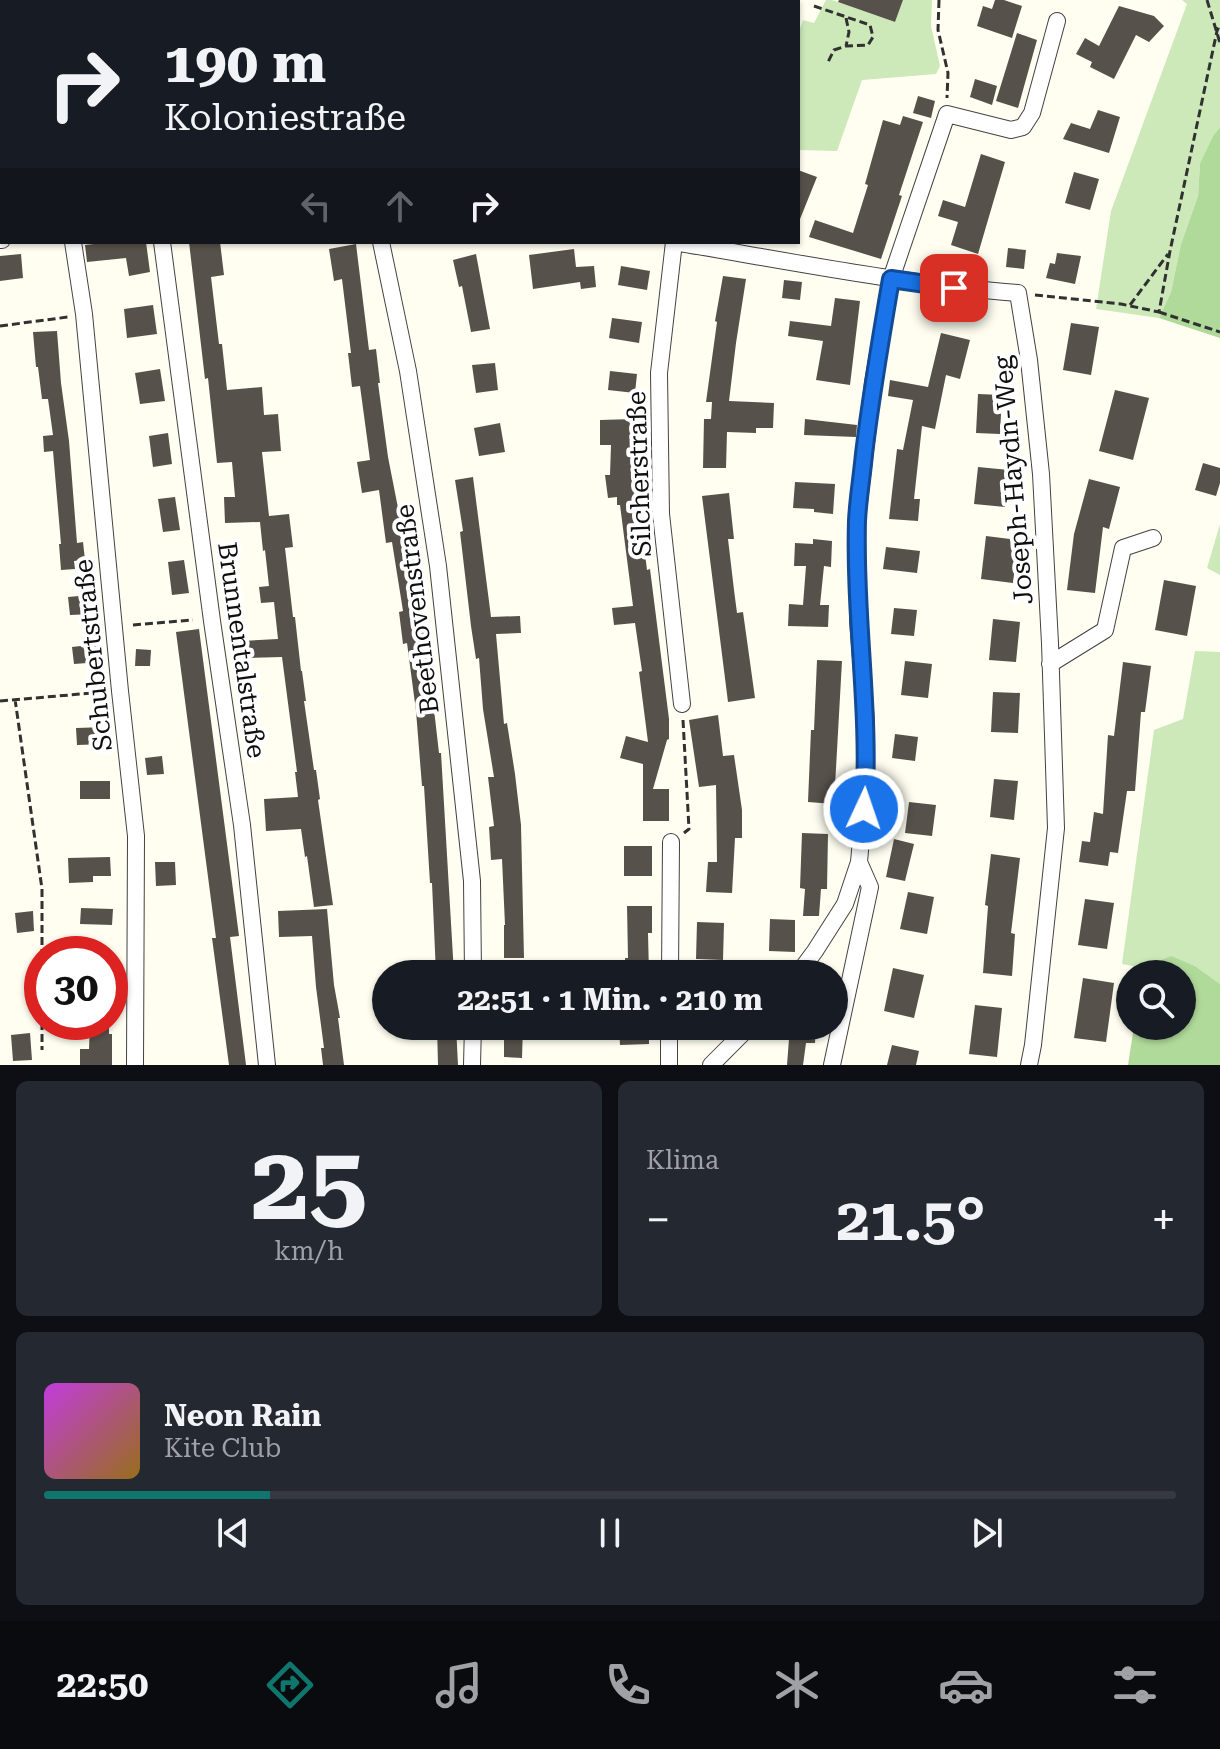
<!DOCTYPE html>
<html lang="de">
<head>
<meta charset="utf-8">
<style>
  :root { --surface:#171b24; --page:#242831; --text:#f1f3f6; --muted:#9ea1a6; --line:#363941; --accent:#0f766e }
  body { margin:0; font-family:"Roboto Serif",serif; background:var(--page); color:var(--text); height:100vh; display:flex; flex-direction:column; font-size:30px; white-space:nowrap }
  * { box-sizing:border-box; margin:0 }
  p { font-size:26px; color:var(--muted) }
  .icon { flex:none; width:44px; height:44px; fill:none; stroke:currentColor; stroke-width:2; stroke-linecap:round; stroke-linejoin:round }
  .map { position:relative; height:1065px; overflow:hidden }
  .drawer { display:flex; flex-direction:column; gap:16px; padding:16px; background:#0d0f14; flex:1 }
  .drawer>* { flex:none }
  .hud { position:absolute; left:0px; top:0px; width:800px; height:244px; box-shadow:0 2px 6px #0004; background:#171b24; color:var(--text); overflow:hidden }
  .controls { position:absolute; left:1116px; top:960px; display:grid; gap:16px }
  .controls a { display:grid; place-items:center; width:80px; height:80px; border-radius:50%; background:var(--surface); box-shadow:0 2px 6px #0004; font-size:40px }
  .speed { position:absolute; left:24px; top:936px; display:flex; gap:16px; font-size:40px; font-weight:700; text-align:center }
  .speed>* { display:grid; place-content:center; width:104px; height:104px; border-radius:50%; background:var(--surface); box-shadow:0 2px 6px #0004; line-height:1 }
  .speed .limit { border:12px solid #d22; background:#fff; color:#111 }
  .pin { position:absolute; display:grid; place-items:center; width:68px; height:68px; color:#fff; margin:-34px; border-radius:16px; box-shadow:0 4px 12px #0006 }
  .me { position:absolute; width:88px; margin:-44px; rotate:3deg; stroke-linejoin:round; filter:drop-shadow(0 0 6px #0008) }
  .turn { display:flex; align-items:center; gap:28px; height:168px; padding:0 32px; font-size:36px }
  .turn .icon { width:104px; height:104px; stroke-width:2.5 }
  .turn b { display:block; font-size:56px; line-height:68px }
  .lanes { display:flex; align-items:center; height:76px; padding:0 32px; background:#0003; justify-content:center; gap:40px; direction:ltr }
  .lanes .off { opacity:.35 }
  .big { font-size:60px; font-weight:700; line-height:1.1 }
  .drawer .tile { flex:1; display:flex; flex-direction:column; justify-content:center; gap:12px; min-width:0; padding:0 28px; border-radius:12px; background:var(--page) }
  .drawer .dial { align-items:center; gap:0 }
  .dial b { font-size:104px; line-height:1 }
  .song { display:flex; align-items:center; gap:24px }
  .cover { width:96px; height:96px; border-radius:12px; background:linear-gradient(135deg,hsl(290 70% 55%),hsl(40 70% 35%)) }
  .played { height:8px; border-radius:4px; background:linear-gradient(90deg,var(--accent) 20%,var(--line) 20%) }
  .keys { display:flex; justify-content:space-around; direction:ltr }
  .heat { display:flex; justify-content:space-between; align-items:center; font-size:44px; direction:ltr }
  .drawer .tiles { flex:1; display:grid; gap:16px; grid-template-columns:1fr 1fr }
  .tile:last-child { grid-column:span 2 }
  .trip { position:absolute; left:372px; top:960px; width:476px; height:80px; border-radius:40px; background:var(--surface); box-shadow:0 2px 6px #0004; font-weight:700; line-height:80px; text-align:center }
  .tabs { display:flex; height:128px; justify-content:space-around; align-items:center; background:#090b0e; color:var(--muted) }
  .tabs .icon { width:56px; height:56px }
  .tabs .current { color:var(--accent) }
  .tabs b { font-size:36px; color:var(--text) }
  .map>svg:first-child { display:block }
  .green { fill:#cde9ba }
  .forest { fill:#b0da9a }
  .building { fill:#57514b }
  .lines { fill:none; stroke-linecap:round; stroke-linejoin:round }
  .street-casing { stroke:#424242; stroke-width:18 }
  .path { stroke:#313131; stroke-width:3; stroke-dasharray:8 4; stroke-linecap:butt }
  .street { stroke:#fff; stroke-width:16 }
  .route-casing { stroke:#114b97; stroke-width:20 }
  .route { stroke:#1a73e8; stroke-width:14 }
  .labels { text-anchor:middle; stroke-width:8; stroke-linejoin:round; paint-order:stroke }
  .street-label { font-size:26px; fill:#0f0f0f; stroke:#fff }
</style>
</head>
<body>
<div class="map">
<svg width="1220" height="1065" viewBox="0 0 1220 1065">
  <rect width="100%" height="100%" fill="#fffef1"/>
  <path class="green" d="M826,0H832L895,22L903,0H932L931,26L940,66L936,74L862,80L837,151L798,150V34L803,20L814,23Z
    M1182,0H1220V127L1213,136L1200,163L1198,196L1181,244L1171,292L1159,318L1096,309L1111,211L1187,4Z
    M1220,524V575L1207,568Z
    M1195,651L1220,652V984L1195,966L1171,957L1143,968L1122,964L1154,730L1183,719Z"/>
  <path class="forest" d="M1220,127V338L1159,318L1171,292L1181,244L1198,196L1200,163L1213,136Z
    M1171,956L1195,966L1220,984V1065H1128L1134,1026H1182V974H1142L1143,968Z"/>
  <path class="building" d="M839,0H903L895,22L838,2Z
    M995,0H1004L1022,6L1012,38L977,26L983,6L992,9Z
    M1119,6L1154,16L1164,26L1149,42L1136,35L1114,79L1090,67L1092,62L1076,54L1085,38L1099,46Z
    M1017,33L1037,40L1018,108L996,101Z
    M975,79L997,86L992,105L970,97Z
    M918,96L935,101L931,118L913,113Z
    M1098,110L1120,117L1109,153L1063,139L1071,123L1090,129Z
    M903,116L923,122L899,195L902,196L881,259L809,237L815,220L853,233L868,185L865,184L883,120L900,125Z
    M981,154L1005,162L978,254L951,245L958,222L938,216L943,200L965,207Z
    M798,170L817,177L798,224Z
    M1074,172L1099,179L1090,210L1065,203Z
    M111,242H146L150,272L129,276L126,258L87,262L85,245Z
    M189,242H220L224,275L211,277L219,344H222L227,390L262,387L264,415L278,414L281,451L262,452L269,516L289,514L293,547L285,548L293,617H295L301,671H302L306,701H304L314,770H316L320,799L318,800L333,905L314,907L307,856L305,857L301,829L266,831L264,799L298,797L295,772H297L282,657L242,658L241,641L278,639L274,602L261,603L259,587L269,586L265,550L263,551L260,522L225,523L224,497H235L232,462L217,463L208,378L205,379Z
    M356,244L369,350L376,349L380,383H378L388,457L399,513L408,512L421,596L439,753H441L454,974H436L432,883H430L424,786H422L416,711L407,643L403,644L399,612L403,611L392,542L386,543L379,490L362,493L357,462L370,460L360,386L352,387L348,353H351L342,279L334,281L329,249Z
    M1008,248L1026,250L1024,269L1006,267Z
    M574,249L576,267L594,266L596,287L581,289L580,282L533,289L529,255Z
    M1057,253L1081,256L1075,284L1046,278L1050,263L1055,264Z
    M21,254L23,278L0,281V256Z
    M476,254L490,329L471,332L462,286L459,287L453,260Z
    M621,266L650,271L647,290L618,285Z
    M723,276L746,279L736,343L729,401L774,403L773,428H756V433L727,432L726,468H703L704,419H711L712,402H706L717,322L715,321Z
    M784,280L802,282L800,300L782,298Z
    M835,298L860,301L850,385L816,380L823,341L788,336L790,321L831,326Z
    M153,305L157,334L127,338L124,309Z
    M612,318L642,322L639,343L609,338Z
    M1071,323L1099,327L1091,375L1063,370Z
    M57,331L61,383L69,441L77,543L83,542L85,560L74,561L75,569L61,570L59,544H61L53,451L44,452L43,436L53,435L48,399H42L38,367H36L33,332Z
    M941,333L970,340L960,379L946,375L935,429L922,426L914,499H920L918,521L889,519L897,449L903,450L913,400L888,396L890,380L928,387Z
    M495,363L498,390L476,393L472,365Z
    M160,369L165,401L140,404L135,373Z
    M610,371L637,374L635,393L608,390Z
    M1115,390L1149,398L1133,460L1099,451Z
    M978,394L1002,395L1000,434L976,433Z
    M634,419L635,452H631L637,522H641L647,570L650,569L669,719V739L667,740L653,789H669V821H643V764L620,758L626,736L648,742L639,672L642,671L635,623L614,625L612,608L633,606L620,505H617V497L608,498L605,475H610L611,445H600V420Z
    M805,419L857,425L856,437L804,435Z
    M500,423L505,452L479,456L474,428Z
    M168,433L172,464L153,467L149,436Z
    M1203,463L1220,468V483L1216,496L1195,490Z
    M978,467L1009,470L1005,507L974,504Z
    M473,477L491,617L520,616L521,633L496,634L504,724L507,723L515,774L521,825L524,958H504V925H505L502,859L491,860L489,827L494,826L488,777H494L483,709L479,658L476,659L471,626L460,532L463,531L455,480Z
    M1089,479L1120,487L1109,529L1103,527L1095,593L1067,590L1074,534Z
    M795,482L835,484L833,514L814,512V509L793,508Z
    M729,493L734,539H728L734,590L737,613L743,612L755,698L728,702L702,496Z
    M175,497L180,530L163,532L158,499Z
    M986,536L1018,540L1013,583L981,579Z
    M813,539L832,541L831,567L824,566L820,605H829L828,627L788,626L789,604L803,605L806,566H794L795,543L813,544Z
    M886,547L920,551L917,573L883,569Z
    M184,560L189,593L172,595L168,562Z
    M1164,580L1196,586L1187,636L1155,630Z
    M90,595L92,614L70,615L68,597Z
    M894,608L917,610L914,636L891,634Z
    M993,619L1020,622L1016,662L989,660Z
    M199,629L239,936L230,937L246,1065H229L212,938H216L176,632Z
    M98,644L100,662L74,664L72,647Z
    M136,649L151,650L150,666H135Z
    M817,660L842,661L834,804L808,802L811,730H814Z
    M905,661L932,664L928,698L901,695Z
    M1123,662L1151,666L1145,712H1141L1135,791H1127L1118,853L1110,852L1108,866L1079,862L1082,841L1090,842L1094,812L1103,814L1108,735L1114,736Z
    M107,672L109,689L90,690V673Z
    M993,692L1020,693L1018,733L991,732Z
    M718,715L723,756L734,755L742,810V838H735L732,893L706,892L708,862H717L716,785L699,787L689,720Z
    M107,727L108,744L77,745L76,728Z
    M895,734L918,737L915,761L892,758Z
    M162,756L164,774L147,775L145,758Z
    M994,779L1018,781L1014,820L990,817Z
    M80,781H110V799H80Z
    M909,802L936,805L932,836L905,833Z
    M802,833L828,834L827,889H821L819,916H803L805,889L800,888Z
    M894,839L914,844L905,881L886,877Z
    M624,846H652V876H624Z
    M991,854L1020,858L1011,933L1015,934L1012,976L983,973L988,906L985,905Z
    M110,857L111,876H93V882L69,883L68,858Z
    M155,862H175L176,885L156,886Z
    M908,892L934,897L927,934L900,929Z
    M1085,899L1114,903L1107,949L1078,945Z
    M627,906H652V933H648L649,974H626L625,958H628Z
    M81,908L113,909L112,925L80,924Z
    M327,909L334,985L340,1018H338L344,1065H323L321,1048H324L316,987L312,936L279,937L278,911Z
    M33,911L34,931L17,933L15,913Z
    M770,919L795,920V952L769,951Z
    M697,922L724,923L723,960L696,959Z
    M893,968L924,975L914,1018L884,1011Z
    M1083,978L1114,983L1106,1042L1074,1038Z
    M975,1005L1002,1008L997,1057L969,1054Z
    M90,1022H109V1034H112V1065H80V1049H89Z
    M437,1026H456L458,1065H438Z
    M504,1026H523L522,1058L504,1057Z
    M619,1026H649V1044L620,1045Z
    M790,1026H816L815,1043H806L803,1065H787Z
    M30,1033L32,1060L13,1061L11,1035Z
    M892,1045L919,1051L916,1065H887Z"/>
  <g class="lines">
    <defs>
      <path id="street" d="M134,0V2
        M310,0V2
        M523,0V2
        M0,240H2
        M73,242L84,314L120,691L136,836L135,1065
        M162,242L212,621L242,825L267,1065
        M381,242L408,371L438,566L472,881L473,974
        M1050,664L1105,630L1123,548L1153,538
        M682,704L661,514L659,373L674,242C788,261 902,284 1018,293L1029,360L1041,474L1050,643L1056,828L1033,1045L1029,1065
        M670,974L671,842
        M798,974L815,951L845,904L859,862L866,782V722L858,620L857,519L873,383L891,279L947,114L1011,130L1023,127L1032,113L1057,21
        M472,1065L473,1026
        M669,1065V1026
        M711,1065L750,1026
        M832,1065L870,887L859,862"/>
    </defs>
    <use href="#street" class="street-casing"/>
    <path class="path" d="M939,0L938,30L948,73L947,98
      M1207,0L1220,43
      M738,2L739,0
      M814,6L870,25L873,37L868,45L846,46L834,50L828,62
      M846,18L849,32L846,46
      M1035,295L1121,304L1159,312L1170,251L1217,31L1220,24
      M1130,305L1168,254
      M1159,312L1220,332
      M0,326L68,317
      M133,625L193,620
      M15,699L42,889V954
      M0,701L104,692
      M683,720L689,829L684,833
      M42,1022V1050"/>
    <use href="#street" class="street"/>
  </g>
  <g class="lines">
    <defs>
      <path id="route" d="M864,809C871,713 854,617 857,521C858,499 862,476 864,454C871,395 881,337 891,279L954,288"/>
    </defs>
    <use href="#route" class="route-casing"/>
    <use href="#route" class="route"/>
  </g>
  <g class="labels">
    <g class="street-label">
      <text transform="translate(639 474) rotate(-92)" y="9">Silcherstraße</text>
      <text transform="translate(1013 480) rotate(-95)" y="9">Joseph-Haydn-Weg</text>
      <text transform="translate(417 609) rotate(-97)" y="9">Beethovenstraße</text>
      <text transform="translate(242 650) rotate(82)" y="9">Brunnentalstraße</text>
      <text transform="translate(93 655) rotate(-96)" y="9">Schubertstraße</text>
    </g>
  </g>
</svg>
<div class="controls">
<a><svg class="icon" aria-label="search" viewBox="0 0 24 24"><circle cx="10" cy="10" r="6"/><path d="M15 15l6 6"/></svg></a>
</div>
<div class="speed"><div class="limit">30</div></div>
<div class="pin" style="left:954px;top:288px;background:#d93025"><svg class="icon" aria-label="arrive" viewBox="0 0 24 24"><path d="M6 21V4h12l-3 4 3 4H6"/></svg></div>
<svg class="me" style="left:864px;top:809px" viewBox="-20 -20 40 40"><circle r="17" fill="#1a73e8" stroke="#fff" stroke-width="3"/><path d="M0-11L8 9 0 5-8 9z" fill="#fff"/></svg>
<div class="trip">22:51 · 1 Min. · 210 m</div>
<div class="hud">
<div class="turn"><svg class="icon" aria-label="right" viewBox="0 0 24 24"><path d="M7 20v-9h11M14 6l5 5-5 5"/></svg><div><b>190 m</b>Koloniestraße</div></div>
<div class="lanes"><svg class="icon off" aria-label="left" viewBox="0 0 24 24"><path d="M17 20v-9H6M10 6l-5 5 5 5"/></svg><svg class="icon off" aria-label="ahead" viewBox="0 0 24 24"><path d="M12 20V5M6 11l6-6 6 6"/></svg><svg class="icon" aria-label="right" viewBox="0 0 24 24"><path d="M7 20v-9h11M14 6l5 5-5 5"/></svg></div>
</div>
</div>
<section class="drawer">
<div class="tiles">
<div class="tile dial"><b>25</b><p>km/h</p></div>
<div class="tile"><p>Klima</p>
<div class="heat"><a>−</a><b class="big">21.5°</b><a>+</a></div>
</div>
<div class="tile">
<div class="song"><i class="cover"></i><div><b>Neon Rain</b><p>Kite Club</p></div></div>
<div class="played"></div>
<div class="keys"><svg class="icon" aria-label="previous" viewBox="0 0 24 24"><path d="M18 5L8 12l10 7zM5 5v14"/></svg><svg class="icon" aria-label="pause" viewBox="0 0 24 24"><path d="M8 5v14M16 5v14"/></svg><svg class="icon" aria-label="next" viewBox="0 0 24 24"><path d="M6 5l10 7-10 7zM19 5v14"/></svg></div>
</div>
</div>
</section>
<nav class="tabs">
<b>22:50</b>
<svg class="icon current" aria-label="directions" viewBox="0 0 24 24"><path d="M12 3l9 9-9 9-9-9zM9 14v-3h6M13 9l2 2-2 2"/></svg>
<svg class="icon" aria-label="music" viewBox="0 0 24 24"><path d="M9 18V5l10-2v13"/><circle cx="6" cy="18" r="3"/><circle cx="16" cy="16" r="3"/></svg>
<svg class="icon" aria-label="phone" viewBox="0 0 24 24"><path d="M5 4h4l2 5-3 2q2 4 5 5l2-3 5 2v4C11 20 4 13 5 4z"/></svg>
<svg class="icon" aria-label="climate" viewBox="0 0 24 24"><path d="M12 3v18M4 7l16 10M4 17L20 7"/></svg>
<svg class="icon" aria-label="car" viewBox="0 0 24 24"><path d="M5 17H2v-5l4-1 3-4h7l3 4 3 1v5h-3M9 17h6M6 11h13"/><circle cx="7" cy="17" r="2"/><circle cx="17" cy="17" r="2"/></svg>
<svg class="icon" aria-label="filters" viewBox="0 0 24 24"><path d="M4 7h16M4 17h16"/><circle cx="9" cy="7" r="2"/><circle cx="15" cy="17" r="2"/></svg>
</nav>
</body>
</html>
